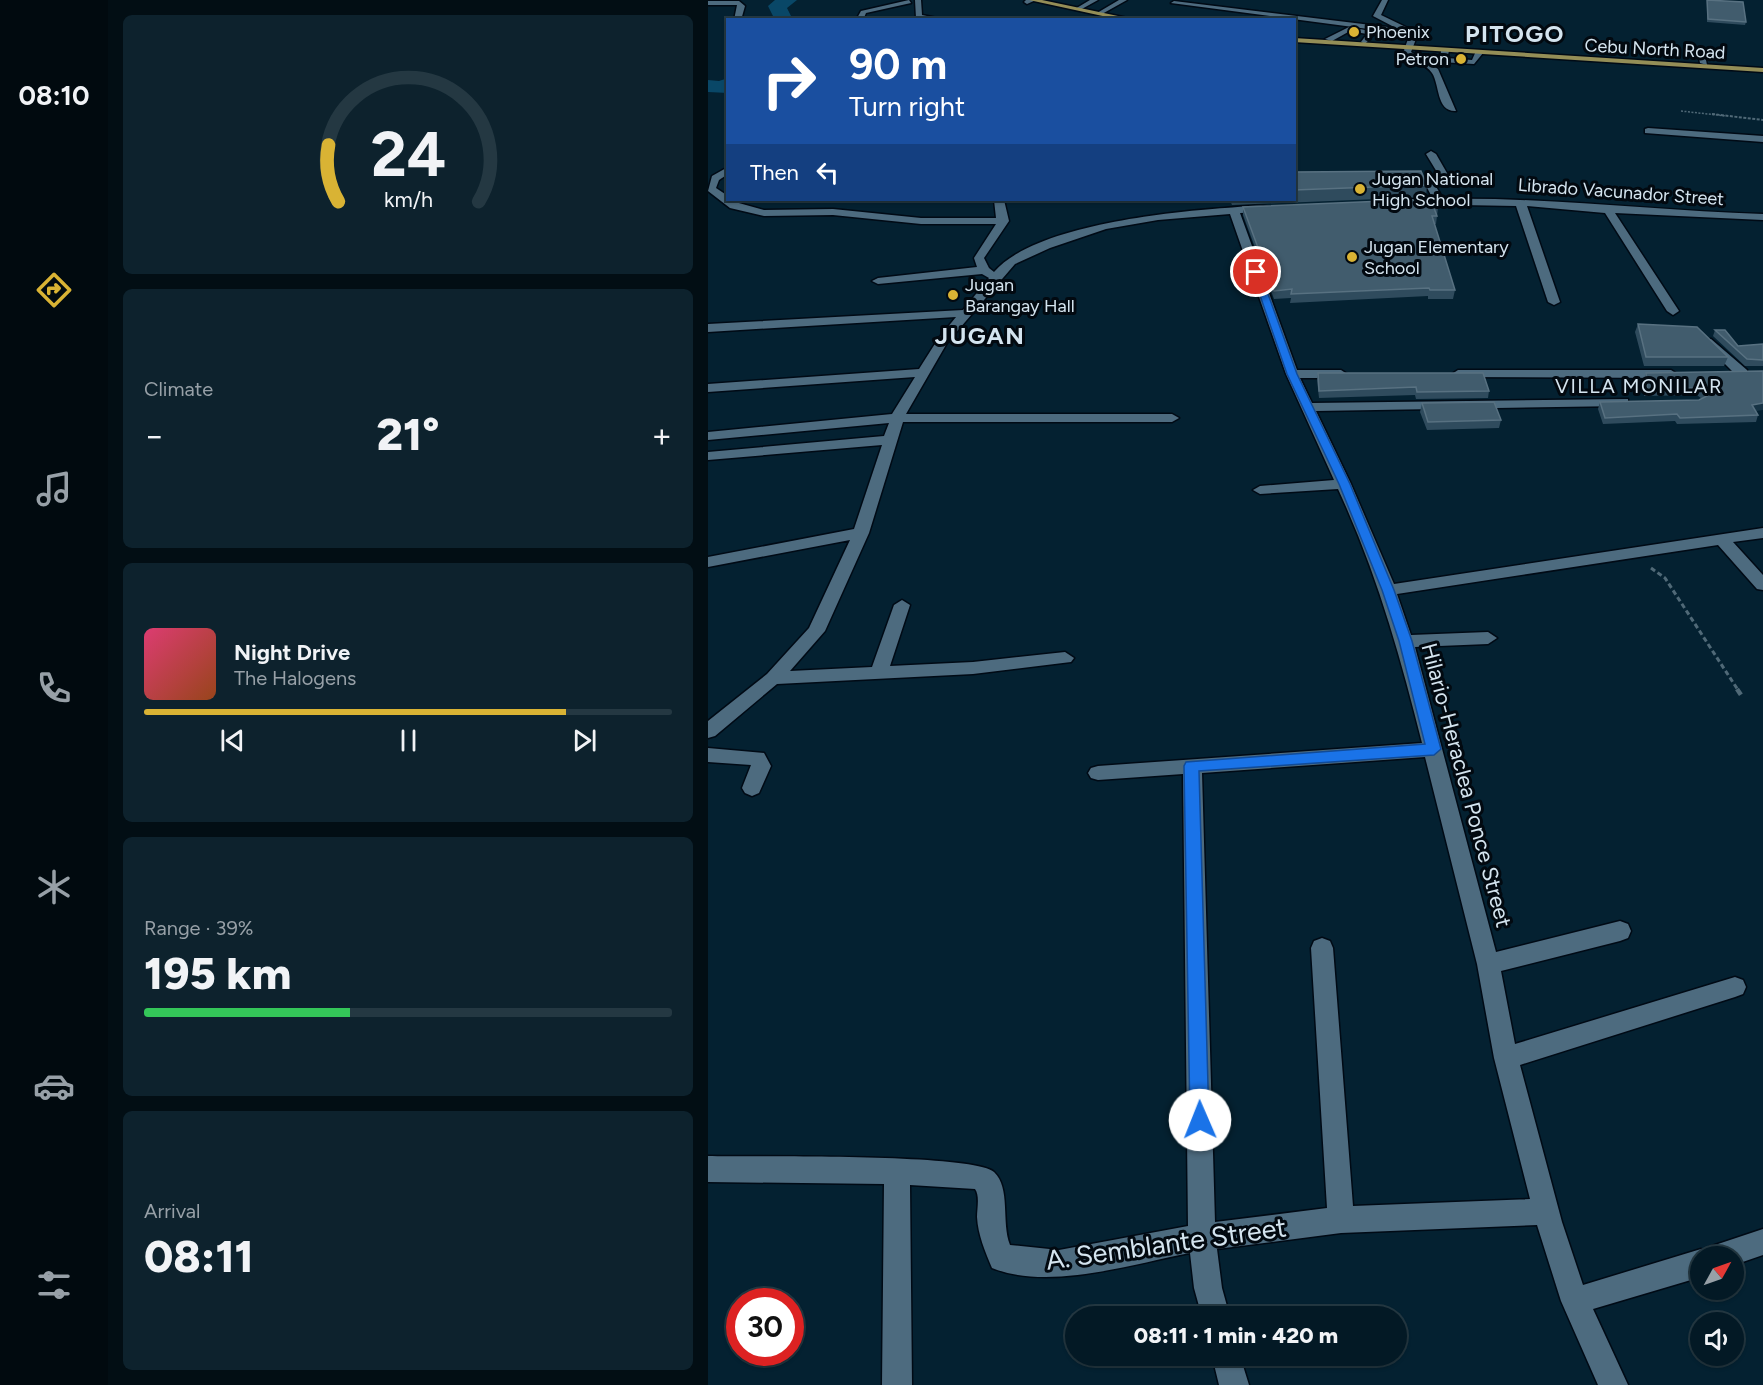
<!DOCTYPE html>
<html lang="en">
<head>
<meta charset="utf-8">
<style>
  :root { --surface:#031925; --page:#0d222d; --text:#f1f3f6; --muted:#97a0a7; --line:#243842; --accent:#d9b334 }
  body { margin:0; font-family:Figtree,sans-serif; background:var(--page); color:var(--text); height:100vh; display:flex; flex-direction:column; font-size:22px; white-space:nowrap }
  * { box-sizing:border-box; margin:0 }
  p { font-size:20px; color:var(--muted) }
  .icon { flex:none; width:33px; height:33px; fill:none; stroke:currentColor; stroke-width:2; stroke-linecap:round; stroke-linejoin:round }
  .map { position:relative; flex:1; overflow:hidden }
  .side { display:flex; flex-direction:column; gap:15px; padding:15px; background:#020e14; width:600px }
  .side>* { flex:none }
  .hud { position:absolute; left:18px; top:18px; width:570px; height:183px; border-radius:0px; box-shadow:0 2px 4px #0004,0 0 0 2px var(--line); background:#1a4fa0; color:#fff; overflow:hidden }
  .needle { width:39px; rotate:50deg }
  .fabs { position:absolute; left:982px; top:1246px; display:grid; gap:12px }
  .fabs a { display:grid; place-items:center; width:54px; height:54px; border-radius:50%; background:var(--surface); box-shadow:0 2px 4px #0004,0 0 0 2px var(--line); font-size:30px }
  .speed { position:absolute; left:18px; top:1288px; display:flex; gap:12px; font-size:30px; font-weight:700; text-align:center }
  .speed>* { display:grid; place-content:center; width:78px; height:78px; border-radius:50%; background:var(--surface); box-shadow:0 2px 4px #0004,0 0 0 2px var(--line); line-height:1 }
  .speed .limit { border:9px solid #d22; background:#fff; color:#111 }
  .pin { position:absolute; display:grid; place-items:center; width:51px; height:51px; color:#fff; margin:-26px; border:3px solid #fff; border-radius:50%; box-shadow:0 2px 6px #0007 }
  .me { position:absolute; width:66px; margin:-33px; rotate:359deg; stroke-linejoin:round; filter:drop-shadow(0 0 4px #0008) }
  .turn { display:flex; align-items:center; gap:21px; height:126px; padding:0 24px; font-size:27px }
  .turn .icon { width:78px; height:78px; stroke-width:2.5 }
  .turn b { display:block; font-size:42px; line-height:51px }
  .then { display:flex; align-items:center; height:57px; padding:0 24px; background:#0003; gap:12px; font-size:22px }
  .big { font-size:45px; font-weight:800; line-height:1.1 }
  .side .tile { flex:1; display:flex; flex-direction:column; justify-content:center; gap:9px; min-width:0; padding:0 21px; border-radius:9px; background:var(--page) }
  .side .dial { align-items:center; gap:0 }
  .dial svg { height:156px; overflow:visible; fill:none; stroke:var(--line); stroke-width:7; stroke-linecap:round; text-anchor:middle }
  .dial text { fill:var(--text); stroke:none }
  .song { display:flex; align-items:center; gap:18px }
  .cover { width:72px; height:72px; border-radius:9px; background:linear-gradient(135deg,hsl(340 70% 55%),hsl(20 70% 35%)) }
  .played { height:6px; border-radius:3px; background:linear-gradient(90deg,var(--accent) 80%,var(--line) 80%) }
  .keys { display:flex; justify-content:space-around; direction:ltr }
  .heat { display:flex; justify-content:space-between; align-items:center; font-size:33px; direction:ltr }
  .charge { height:9px; border-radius:4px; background:linear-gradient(90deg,#34c759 39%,var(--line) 0) }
  .trip { position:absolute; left:357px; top:1306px; width:342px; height:60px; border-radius:30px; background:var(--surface); box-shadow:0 2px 4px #0004,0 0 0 2px var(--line); font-weight:800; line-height:60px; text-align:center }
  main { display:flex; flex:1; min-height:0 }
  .tab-bar { display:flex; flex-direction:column; width:108px; justify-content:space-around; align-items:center; background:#010a0f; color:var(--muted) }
  .tab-bar .icon { width:42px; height:42px }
  .tab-bar .on { color:var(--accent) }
  .tab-bar b { font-size:27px; color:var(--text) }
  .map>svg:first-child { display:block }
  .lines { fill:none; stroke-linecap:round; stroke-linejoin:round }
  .river { fill:#094767; fill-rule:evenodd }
  .minor-casing { stroke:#000a15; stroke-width:3 }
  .major-casing { stroke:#000a15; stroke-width:3 }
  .path-far3 { stroke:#506977; stroke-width:1.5; stroke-dasharray:2 1.5; stroke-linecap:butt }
  .path-far2 { stroke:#506977; stroke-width:2; stroke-dasharray:3 1.5; stroke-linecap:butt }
  .path-far1 { stroke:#506977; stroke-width:3; stroke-dasharray:5 3; stroke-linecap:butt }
  .path { stroke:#506977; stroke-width:4.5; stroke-dasharray:7 4; stroke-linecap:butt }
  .minor { fill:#4d6b7f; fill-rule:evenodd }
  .major { fill:#948e57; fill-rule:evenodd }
  .wall { fill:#2f4b5d }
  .shaded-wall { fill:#173445 }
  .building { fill:#415c6d; stroke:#587181; stroke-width:1.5 }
  .route { fill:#1a73e8; stroke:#114b97; stroke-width:1.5 }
  .poi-dot { fill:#d9b334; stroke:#020910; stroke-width:2 }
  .labels { text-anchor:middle; stroke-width:6; stroke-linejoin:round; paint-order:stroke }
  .far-poi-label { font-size:18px; fill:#d4e4ef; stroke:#020910; text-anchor:start }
  .far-street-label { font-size:18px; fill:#d4e4ef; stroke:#020910 }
  .far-neighbourhood-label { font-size:20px; letter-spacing:1.5px; fill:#d4e4ef; stroke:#020910 }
  .street-label { font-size:22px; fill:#d4e4ef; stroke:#020910 }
  .far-district-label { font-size:24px; font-weight:bold; letter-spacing:1.5px; fill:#d4e4ef; stroke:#020910 }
  .near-street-label { font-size:27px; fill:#d4e4ef; stroke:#020910 }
</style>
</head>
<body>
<main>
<nav class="tab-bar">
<b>08:10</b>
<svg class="icon on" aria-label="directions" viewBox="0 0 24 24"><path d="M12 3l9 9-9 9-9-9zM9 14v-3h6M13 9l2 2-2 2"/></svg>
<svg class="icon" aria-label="music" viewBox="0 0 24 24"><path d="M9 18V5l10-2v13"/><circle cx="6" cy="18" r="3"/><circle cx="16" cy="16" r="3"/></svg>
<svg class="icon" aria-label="phone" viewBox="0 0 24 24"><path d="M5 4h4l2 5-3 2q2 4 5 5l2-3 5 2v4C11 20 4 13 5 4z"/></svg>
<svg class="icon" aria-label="climate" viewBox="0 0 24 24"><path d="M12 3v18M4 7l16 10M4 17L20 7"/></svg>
<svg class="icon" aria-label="car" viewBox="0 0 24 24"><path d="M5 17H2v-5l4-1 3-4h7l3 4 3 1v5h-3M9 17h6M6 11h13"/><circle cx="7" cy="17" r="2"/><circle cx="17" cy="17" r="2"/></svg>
<svg class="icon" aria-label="filters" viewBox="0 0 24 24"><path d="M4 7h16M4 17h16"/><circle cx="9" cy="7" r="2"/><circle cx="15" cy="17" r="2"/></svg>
</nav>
<section class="side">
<div class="tile dial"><svg viewBox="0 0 100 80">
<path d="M14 69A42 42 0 1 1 86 69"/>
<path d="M14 69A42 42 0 0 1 9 40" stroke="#d9b334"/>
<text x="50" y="56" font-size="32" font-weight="700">24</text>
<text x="50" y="72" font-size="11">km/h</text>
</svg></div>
<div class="tile"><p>Climate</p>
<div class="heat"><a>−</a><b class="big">21°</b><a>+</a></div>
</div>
<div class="tile">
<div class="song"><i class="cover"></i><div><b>Night Drive</b><p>The Halogens</p></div></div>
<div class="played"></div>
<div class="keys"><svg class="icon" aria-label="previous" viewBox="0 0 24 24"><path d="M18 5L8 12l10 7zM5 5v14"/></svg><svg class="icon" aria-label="pause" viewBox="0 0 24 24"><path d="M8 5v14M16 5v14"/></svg><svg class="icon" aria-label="next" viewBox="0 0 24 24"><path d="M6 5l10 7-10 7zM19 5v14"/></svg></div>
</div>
<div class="tile"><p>Range · 39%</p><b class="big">195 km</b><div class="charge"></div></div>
<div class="tile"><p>Arrival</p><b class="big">08:11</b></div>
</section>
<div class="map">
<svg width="1055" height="1385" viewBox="0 0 1055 1385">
  <rect width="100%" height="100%" fill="#042131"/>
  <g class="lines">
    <path class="river" d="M67,0H89L79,8L85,20H67L60,6Z
      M20,78V93L0,92V80L11,81Z"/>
    <defs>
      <path id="minor" d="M201,0L203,3L158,13L155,20H148L153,11Z
        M207,0H213L214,15L239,20L208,18Z
        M318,0H328L319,4L316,2Z
        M382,0H390L372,10L367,9Z
        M411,0H419L394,14L389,13Z
        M674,0H680L673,15L704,30L708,39L703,52L730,69L748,111C728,112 732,85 724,73C718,64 703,60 695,53L700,39L698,34L463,3L466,1L688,28L665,16Z
        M0,1H31L37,6L33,20H26L29,5H0Z
        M641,27L668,32L657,44L653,42L659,34L642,31L624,41L617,39Z
        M989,48L996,50L999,65L992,63Z
        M737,49L741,51L739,58L764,60L768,51L775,53L766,64L732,62L733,51Z
        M940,128L1055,136V142L937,133V129Z
        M723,151L728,154L743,180L726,183L735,199C842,197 948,211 1055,214V220L907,213L971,311L965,315L959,311L897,213L819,206L852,302L846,305L840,302L808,206L697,204L696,202L701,199H725L715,180L732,177L718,154Z
        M20,167V174L11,180L8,188L20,196V200L56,210L125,209L213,218H288L286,200H296L301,221L276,258L281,268L286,272C325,226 459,212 517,208C531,207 548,204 563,207V211L559,212L532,213L589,370H633L639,374L633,378H592L604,403L920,399V405L915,406L608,411L643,484L686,584L1055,528V538L1025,542L1055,575V590L1049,589L1010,545L689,594L703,635L780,632L789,638L780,644L707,647L788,952L912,921L920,924L923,931L920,938L912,941L793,971L807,1044L1027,977L1035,980L1038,987L1035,994L1027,997L812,1065L854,1222L875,1285L993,1249L999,1252L1001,1247L1055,1229V1255L1026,1265V1257H993V1277L885,1309L920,1385H890L853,1301L829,1225L633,1233L509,1249L514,1288L522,1317H494L486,1288L482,1253C424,1264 341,1291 284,1268C277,1251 270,1235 269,1217C269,1208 272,1196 267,1189L202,1185L204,1385H174L176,1184L0,1182V1156C41,1157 266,1153 286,1172C303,1188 293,1222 302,1245L351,1250L480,1226L475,774L390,780L383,778L380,773L383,768L390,766L714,743C692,655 668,571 630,489L552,494L545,490L552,486L626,480L578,374L522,214L450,220L398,229L342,248L307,264L239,343L198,414H464L471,418L464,422H195L161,533L117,631L82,671L164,667L186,605L194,600L202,605L182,666L265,662L357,652L366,658L363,662L265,674L69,684L7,736L0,738V721L59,674L101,628L142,540L0,567V557L146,529L174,445L0,460V452L176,436L181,423L0,440V432L184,414L207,377L0,392V384L211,369L230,339L248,317L0,332V324L255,310L281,278L274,274L170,284L164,281L170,278L269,267L266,258L288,224H213L125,215L56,216L22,208L0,191L4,176ZM717,757L769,964L786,1058L822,1199L645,1206L625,948L622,941L614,938L606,941L603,948L619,1208L507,1222L494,773Z
        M1003,339L1039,370V376H1029L999,346V340Z
        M750,370H963L969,374L963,378L745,377L744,374Z
        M0,748L56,753L63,766L51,793L44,796L37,793L34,788L43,765L0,762Z
        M504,1356H532L541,1385H511Z"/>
      <path id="major" d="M321,0H334L429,20H413Z
        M586,38L1055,68V72L586,42Z"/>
    </defs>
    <use href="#minor" class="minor-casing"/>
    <use href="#major" class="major-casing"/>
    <path class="path-far3" d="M973,111L1018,116"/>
    <path class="path-far2" d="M1004,114L1055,120"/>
    <path class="path-far1" d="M943,568L957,578L1030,690"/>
    <path class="path" d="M1029,689L1035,698"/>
    <use href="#minor" class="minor"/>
    <use href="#major" class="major"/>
  </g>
  <path class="wall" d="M999,0L1038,22L1037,25L999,22Z
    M586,172L719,185L718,197L524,205L522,200H586Z
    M535,207L730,208L728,224H726L747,290L745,299H720V296L582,303L583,298L566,299L535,215Z
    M930,324L1020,357L1016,366H936L927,332Z
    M1007,330L1030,346L1055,344V366H1037L1005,336Z
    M1055,371L1048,411L1050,415L1048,422L969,424L967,421L895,424L890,409L892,402L991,400L994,399L989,395L936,396V379L938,373Z
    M610,373L781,391L780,398L708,399L707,395L611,398L609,380Z
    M714,403L793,420L791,428L719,430L712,412Z"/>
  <path class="shaded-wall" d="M1055,403V410L1042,412L1044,405Z"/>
  <path class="building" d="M999,0L1035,2L1038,22L1000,19Z
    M713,171L719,185L586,190V172Z
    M724,199L730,208H726L729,216H724L747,290H722L721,288L583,294L584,289L566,291L535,207Z
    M930,324L989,327L1020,357H938Z
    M1007,330H1017L1030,346L1055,344V360L1039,359Z
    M1055,371V403L1044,405L1050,415L972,418L969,414L897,418L892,402L991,400L1001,395L991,388L939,389L938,373Z
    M610,373H775L781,391L709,392L708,387L611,391Z
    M786,402L793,420L720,422L714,403Z"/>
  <path class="route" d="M548,269L552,272L589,374L642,484L686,590L704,641L733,749L726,755L491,771L501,1120L498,1126L492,1129L485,1126L482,1120L476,766L478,762L717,744L691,641L674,590L631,484L579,374L544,272Z"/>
  <g class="poi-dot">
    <circle cx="646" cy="32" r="6"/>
    <circle cx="753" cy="59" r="6"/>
    <circle cx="652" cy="189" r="6"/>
    <circle cx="644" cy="257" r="6"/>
    <circle cx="245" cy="295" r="6"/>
  </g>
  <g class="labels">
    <g class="far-poi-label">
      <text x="658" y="38">Phoenix</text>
      <text x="741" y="65" text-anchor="end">Petron</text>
      <text x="664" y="185">Jugan National<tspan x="664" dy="21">High School</tspan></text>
      <text x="656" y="253">Jugan Elementary<tspan x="656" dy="21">School</tspan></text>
      <text x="257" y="291">Jugan<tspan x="257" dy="21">Barangay Hall</tspan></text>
    </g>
    <g class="far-street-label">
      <text transform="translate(947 49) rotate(3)" y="6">Cebu North Road</text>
      <text transform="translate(913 192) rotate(4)" y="6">Librado Vacunador Street</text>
    </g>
    <g class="far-neighbourhood-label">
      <text x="931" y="393">VILLA MONILAR</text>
    </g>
    <g class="street-label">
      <text transform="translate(759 785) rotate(75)" y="8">Hilario-Heraclea Ponce Street</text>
    </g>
    <g class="far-district-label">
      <text x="807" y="42">PITOGO</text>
      <text x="272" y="344">JUGAN</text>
    </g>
    <g class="near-street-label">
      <text transform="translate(458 1244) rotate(-8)" y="9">A. Semblante Street</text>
    </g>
  </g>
</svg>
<div class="fabs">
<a><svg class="needle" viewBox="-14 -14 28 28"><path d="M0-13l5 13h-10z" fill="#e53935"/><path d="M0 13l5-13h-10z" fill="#97a0a7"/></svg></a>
<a><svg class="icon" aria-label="sound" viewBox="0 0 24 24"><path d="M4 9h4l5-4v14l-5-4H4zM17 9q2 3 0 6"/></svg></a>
</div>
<div class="speed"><div class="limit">30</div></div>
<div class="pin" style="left:548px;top:272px;background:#d93025"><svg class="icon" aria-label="arrive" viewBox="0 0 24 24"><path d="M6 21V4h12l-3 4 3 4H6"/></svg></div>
<svg class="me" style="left:492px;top:1120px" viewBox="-20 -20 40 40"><circle r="19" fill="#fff"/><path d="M0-13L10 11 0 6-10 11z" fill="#1a73e8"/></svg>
<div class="trip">08:11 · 1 min · 420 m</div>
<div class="hud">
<div class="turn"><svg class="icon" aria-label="right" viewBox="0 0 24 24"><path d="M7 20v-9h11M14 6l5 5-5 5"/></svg><div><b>90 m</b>Turn right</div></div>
<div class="then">Then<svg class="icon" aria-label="left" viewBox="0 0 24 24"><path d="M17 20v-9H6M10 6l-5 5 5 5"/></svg></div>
</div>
</div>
</main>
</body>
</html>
